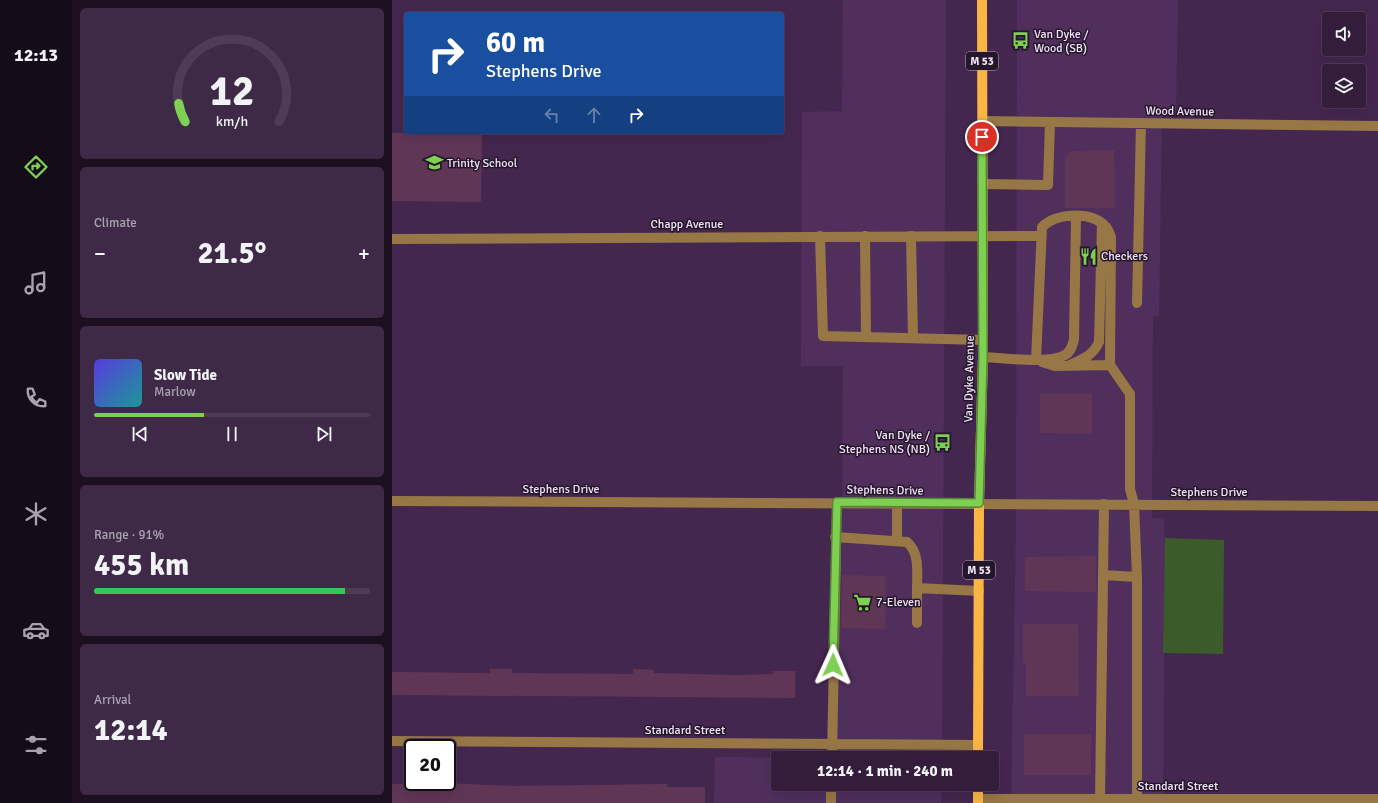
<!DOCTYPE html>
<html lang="en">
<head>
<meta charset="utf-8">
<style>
  :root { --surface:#331d3b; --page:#3e2a46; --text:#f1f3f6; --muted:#a9a2af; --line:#4e3b55; --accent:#7fd052 }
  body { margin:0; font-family:Signika,sans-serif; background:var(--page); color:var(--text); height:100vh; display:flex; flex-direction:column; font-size:15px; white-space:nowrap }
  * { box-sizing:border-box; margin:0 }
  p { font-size:13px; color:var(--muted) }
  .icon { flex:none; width:22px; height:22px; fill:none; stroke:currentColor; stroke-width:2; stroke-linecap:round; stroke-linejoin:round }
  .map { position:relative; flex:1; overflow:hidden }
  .panel { display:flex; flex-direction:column; gap:8px; padding:8px; background:#1c1020; width:320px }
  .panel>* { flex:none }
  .banner { position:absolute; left:12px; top:12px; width:380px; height:122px; border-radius:4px; box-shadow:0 4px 16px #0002,0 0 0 1px var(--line); background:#1a4fa0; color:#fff; overflow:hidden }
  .tools { position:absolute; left:930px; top:12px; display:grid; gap:8px }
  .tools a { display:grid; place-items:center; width:44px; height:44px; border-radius:4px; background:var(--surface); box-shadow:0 4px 16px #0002,0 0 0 1px var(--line); font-size:20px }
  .speed { position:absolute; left:12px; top:739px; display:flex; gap:8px; font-size:20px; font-weight:700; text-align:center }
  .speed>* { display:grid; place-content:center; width:52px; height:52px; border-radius:50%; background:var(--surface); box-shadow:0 4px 16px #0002,0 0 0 1px var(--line); line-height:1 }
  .speed .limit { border:2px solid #111; border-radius:6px; background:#fff; color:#111 }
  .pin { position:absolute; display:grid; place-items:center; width:34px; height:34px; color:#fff; margin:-17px; border:2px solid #fff; border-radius:50%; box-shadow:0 1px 4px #0007 }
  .me { position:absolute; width:44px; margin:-22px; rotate:1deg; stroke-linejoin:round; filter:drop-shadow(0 0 3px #0008) }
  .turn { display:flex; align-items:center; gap:14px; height:84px; padding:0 16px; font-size:18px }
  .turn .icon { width:52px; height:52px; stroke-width:2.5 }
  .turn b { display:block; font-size:28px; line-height:34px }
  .lanes { display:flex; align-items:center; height:38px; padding:0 16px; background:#0003; justify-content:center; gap:20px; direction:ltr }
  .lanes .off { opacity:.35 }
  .big { font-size:30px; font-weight:700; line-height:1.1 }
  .panel .widget { flex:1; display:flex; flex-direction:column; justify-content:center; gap:6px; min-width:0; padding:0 14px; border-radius:6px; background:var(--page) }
  .panel .dial { align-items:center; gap:0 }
  .dial svg { height:104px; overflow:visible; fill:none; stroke:var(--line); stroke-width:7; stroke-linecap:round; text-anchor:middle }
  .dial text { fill:var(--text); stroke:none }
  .song { display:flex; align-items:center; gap:12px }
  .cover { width:48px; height:48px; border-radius:6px; background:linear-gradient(135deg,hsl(250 70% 55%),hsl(180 70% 35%)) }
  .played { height:4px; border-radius:2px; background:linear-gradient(90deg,var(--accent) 40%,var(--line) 40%) }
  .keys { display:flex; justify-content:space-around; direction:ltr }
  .heat { display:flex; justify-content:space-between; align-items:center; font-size:22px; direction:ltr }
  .charge { height:6px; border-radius:3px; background:linear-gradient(90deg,#34c759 91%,var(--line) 0) }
  .trip { position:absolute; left:379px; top:751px; width:228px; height:40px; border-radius:4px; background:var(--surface); box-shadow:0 4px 16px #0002,0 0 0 1px var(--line); font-weight:700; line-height:40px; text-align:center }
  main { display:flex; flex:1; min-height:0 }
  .tabs { display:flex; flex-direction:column; width:72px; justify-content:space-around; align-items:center; background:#140c18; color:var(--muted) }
  .tabs .icon { width:28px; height:28px }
  .tabs .on { color:var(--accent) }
  .tabs b { font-size:18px; color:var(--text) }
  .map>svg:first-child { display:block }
  .built { fill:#502f5d }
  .green { fill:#3b5c2a }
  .building { fill:#603656 }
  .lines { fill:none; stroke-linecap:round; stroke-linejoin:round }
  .minor { stroke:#987746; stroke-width:10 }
  .major { stroke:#fab645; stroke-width:10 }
  .route-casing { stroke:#538735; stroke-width:10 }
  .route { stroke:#7fd052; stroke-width:7 }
  .labels { text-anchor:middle; stroke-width:3; stroke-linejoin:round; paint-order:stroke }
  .shield { fill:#241729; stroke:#b6a5bd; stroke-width:1 }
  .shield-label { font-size:11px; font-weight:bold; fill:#f4e2fc }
  .poi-label { font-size:12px; fill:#f4e2fc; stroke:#241729; text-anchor:start }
  .street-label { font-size:12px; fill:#f4e2fc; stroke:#241729 }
</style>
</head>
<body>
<main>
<nav class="tabs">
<b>12:13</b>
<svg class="icon on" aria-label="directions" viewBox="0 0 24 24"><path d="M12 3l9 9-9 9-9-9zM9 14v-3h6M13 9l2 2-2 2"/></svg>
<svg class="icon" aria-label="music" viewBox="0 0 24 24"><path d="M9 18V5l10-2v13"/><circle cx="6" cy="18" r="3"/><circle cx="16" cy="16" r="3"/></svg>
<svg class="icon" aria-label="phone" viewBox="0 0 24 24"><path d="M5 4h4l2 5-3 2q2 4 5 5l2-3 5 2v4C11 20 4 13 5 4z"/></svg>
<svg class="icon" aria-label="climate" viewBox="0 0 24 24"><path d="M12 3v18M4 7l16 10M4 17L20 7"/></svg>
<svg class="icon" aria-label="car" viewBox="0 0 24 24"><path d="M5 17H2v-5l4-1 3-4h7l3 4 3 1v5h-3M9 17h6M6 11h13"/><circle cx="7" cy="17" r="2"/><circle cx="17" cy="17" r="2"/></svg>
<svg class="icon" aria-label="filters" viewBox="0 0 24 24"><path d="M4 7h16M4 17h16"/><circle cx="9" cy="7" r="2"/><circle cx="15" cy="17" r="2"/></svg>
</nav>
<section class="panel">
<div class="widget dial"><svg viewBox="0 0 100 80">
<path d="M14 69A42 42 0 1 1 86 69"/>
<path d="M14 69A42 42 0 0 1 9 55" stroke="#7fd052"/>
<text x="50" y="56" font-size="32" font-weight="700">12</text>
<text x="50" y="72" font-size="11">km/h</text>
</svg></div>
<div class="widget"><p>Climate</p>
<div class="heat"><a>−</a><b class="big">21.5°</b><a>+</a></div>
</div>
<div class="widget">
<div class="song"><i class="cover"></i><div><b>Slow Tide</b><p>Marlow</p></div></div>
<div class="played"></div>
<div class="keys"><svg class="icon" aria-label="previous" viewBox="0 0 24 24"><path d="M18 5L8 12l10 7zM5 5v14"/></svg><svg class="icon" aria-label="pause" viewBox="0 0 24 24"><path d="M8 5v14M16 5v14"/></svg><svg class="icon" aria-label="next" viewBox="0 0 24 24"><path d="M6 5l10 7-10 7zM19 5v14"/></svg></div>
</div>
<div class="widget"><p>Range · 91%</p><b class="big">455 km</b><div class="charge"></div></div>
<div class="widget"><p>Arrival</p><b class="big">12:14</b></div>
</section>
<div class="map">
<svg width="986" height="803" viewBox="0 0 986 803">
  <rect width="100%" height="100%" fill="#44274f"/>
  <path class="built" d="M451,0H554L550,758H445L450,520L451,366H409L410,112L450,111Z
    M625,0H786L784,114L770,115L767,316H761L760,518H772L773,538L771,803H619L624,529Z
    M323,757L436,758H386V784H550L549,803H322Z"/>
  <path class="green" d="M773,538L832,540L831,654L771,653Z"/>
  <path class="building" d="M0,133L90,134L89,202L0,201Z
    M722,150L723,208H673V157L679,151Z
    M648,394H700V434L648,433Z
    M704,556V592L633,591V557Z
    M450,575L494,576L493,629L449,628Z
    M631,624H686L687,696H634V663H631Z
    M98,669H120V673L241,674V669L262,670V673L344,675L381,674V671H403V698L0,695V672L98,673Z
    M632,734H699V775H632Z
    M27,782L122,786L275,784V787H313V803H0V784H27Z"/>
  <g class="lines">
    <path class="minor" d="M590,121L986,126
      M590,184L656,185L658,122
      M428,236L431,336L591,340
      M473,236L474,337
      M519,236L521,338
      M0,239L649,236
      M745,303L749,123
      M591,357C609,358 658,364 673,355C679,352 680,346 682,340L684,217
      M644,360L650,227C664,213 699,211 713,226C716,228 717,233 719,237L718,365L738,394V489L742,504L745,577V799
      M650,362L663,366L718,365
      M675,366C689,360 700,357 707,342L710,223
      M0,501L986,506
      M443,537L515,542C528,553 525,573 525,588L587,591
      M505,540V503
      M711,575L745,577
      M525,623V588
      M0,741L586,745
      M440,758L445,502
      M586,799H986
      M708,799L712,504
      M439,803V784"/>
    <path class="major" d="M586,758L587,503L591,357L590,0
      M586,784V803"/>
  </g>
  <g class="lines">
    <defs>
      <path id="route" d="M441,665L445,502L587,503L591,357L590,137"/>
    </defs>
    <use href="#route" class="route-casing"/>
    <use href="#route" class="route"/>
  </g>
  <defs>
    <symbol id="bus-bare" viewBox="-9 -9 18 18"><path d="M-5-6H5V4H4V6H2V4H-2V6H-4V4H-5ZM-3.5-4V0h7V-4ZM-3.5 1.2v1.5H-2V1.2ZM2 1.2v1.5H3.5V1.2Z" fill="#7fd052" stroke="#241729" stroke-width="2.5" paint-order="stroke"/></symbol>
    <symbol id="school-bare" viewBox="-9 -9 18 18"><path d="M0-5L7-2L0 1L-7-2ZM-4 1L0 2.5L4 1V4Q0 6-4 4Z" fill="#7fd052" stroke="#241729" stroke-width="2.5" paint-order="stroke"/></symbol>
    <symbol id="restaurant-bare" viewBox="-9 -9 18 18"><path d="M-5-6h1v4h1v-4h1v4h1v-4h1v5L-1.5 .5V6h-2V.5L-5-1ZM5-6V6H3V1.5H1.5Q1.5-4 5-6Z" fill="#7fd052" stroke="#241729" stroke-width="2.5" paint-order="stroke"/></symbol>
    <symbol id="supermarket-bare" viewBox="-9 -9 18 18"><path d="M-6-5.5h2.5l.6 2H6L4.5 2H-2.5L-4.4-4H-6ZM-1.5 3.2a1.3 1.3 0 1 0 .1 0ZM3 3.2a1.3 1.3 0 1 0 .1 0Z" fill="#7fd052" stroke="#241729" stroke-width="2.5" paint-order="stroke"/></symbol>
  </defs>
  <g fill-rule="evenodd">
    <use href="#bus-bare" x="616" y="28" width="25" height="25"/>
    <use href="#school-bare" x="30" y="150" width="25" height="25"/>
    <use href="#restaurant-bare" x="684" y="244" width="25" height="25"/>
    <use href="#bus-bare" x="538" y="430" width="25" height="25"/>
    <use href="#supermarket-bare" x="458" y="590" width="25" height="25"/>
  </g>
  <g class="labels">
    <g class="shield">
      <rect x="574" y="52" width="32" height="18" rx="3"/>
      <rect x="571" y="561" width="32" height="18" rx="3"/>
    </g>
    <g class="shield-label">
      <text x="590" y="65">M 53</text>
      <text x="587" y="574">M 53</text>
    </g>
    <g class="poi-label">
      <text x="642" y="38">Van Dyke /<tspan x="642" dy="14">Wood (SB)</tspan></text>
      <text x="55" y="167">Trinity School</text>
      <text x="709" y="260">Checkers</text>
      <text x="538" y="439" text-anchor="end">Van Dyke /<tspan x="538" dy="14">Stephens NS (NB)</tspan></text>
      <text x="484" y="606">7-Eleven</text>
    </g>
    <g class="street-label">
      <text transform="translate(788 111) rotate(1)" y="4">Wood Avenue</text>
      <text x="295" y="228">Chapp Avenue</text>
      <text transform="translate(577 379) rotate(-89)" y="4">Van Dyke Avenue</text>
      <text x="169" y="493">Stephens Drive</text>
      <text transform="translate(493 490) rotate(1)" y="4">Stephens Drive</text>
      <text x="817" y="496">Stephens Drive</text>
      <text x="293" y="734">Standard Street</text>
      <text x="786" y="790">Standard Street</text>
    </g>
  </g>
</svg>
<div class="tools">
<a><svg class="icon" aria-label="sound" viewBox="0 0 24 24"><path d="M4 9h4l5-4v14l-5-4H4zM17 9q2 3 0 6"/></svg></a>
<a><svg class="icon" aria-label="layers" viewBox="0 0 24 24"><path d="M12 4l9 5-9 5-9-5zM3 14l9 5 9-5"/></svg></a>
</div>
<div class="speed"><div class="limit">20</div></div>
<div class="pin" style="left:590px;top:137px;background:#d93025"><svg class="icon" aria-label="arrive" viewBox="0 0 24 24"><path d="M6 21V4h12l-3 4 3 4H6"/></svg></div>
<svg class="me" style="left:441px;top:665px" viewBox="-20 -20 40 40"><path d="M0-17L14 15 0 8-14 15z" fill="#7fd052" stroke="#fff" stroke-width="4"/></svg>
<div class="trip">12:14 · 1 min · 240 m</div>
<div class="banner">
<div class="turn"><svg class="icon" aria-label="right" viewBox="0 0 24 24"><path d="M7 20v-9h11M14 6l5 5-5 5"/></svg><div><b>60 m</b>Stephens Drive</div></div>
<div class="lanes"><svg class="icon off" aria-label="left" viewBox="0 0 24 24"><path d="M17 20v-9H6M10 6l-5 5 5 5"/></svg><svg class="icon off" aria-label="ahead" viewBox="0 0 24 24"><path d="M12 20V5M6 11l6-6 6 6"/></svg><svg class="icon" aria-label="right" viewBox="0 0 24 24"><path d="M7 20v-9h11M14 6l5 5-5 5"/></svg></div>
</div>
</div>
</main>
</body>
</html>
